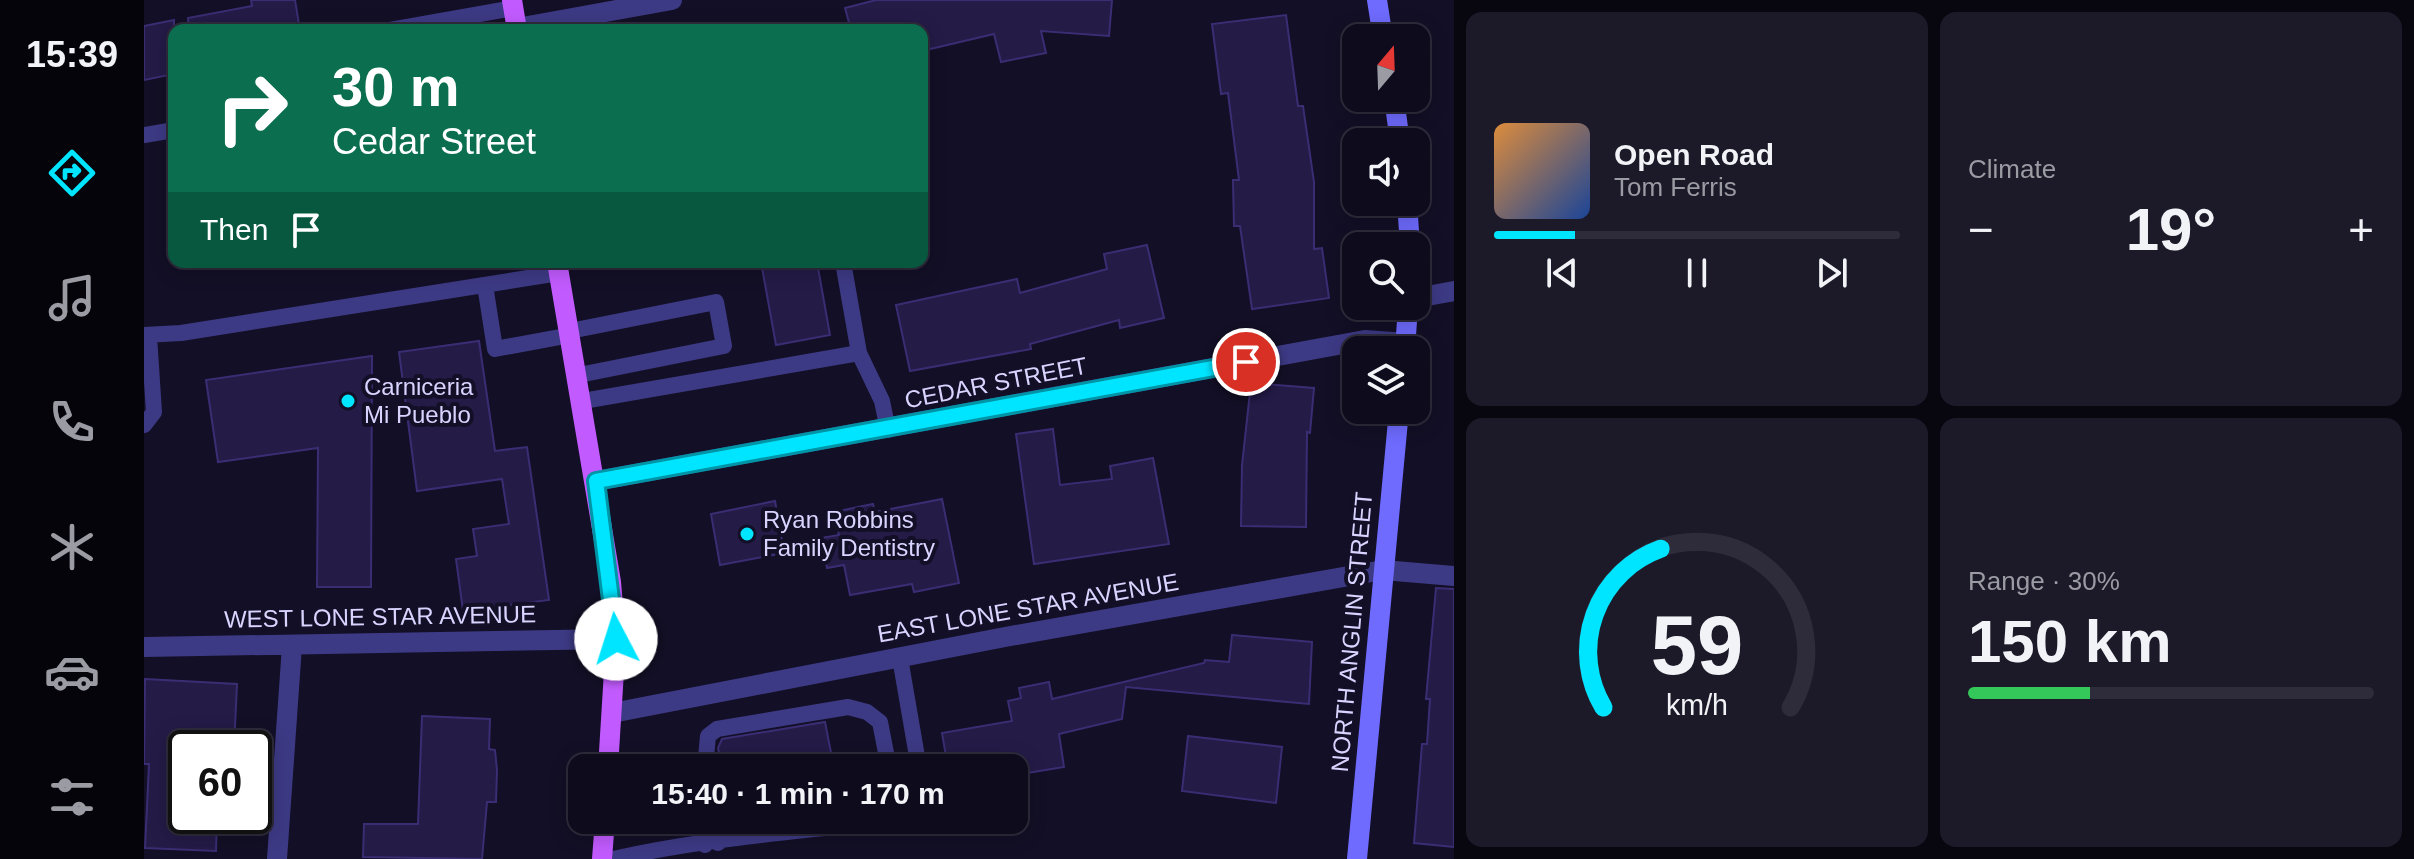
<!DOCTYPE html>
<html lang="en">
<head>
<meta charset="utf-8">
<style>
  :root { --surface:#0e0b1c; --page:#1c1929; --text:#f1f3f6; --muted:#9b9ba3; --line:#2e2b3b; --accent:#00e5ff }
  body { margin:0; font-family:Arial,sans-serif; background:var(--page); color:var(--text); height:100vh; display:flex; flex-direction:column; font-size:30px; white-space:nowrap }
  * { box-sizing:border-box; margin:0 }
  p { font-size:26px; color:var(--muted) }
  .icon { flex:none; width:44px; height:44px; fill:none; stroke:currentColor; stroke-width:2; stroke-linecap:round; stroke-linejoin:round }
  .map { position:relative; flex:1; overflow:hidden }
  .side { display:flex; flex-direction:column; gap:12px; padding:12px; background:#08060f; width:960px }
  .side>* { flex:none }
  .top-card { position:absolute; left:24px; top:24px; width:760px; height:244px; border-radius:16px; box-shadow:0 4px 20px #0003,0 0 0 2px var(--line); background:#0b6e4f; color:#fff; overflow:hidden }
  .needle { width:52px; rotate:19deg }
  .buttons { position:absolute; left:1198px; top:24px; display:grid; gap:16px }
  .buttons a { display:grid; place-items:center; width:88px; height:88px; border-radius:16px; background:var(--surface); box-shadow:0 4px 20px #0003,0 0 0 2px var(--line); font-size:40px }
  .speed { position:absolute; left:24px; top:730px; display:flex; gap:16px; font-size:40px; font-weight:700; text-align:center }
  .speed>* { display:grid; place-content:center; width:104px; height:104px; border-radius:50%; background:var(--surface); box-shadow:0 4px 20px #0003,0 0 0 2px var(--line); line-height:1 }
  .speed .limit { border:4px solid #111; border-radius:12px; background:#fff; color:#111 }
  .pin { position:absolute; display:grid; place-items:center; width:68px; height:68px; color:#fff; margin:-34px; border:4px solid #fff; border-radius:50%; box-shadow:0 2px 8px #0007 }
  .me { position:absolute; width:88px; margin:-44px; rotate:355deg; stroke-linejoin:round; filter:drop-shadow(0 0 6px #0008) }
  .turn { display:flex; align-items:center; gap:28px; height:168px; padding:0 32px; font-size:36px }
  .turn .icon { width:104px; height:104px; stroke-width:2.5 }
  .turn b { display:block; font-size:56px; line-height:68px }
  .then { display:flex; align-items:center; height:76px; padding:0 32px; background:#0003; gap:16px; font-size:30px }
  .big { font-size:60px; font-weight:800; line-height:1.1 }
  .side .widget { flex:1; display:flex; flex-direction:column; justify-content:center; gap:12px; min-width:0; padding:0 28px; border-radius:16px; background:var(--page) }
  .side .dial { align-items:center; gap:0 }
  .dial svg { height:208px; overflow:visible; fill:none; stroke:var(--line); stroke-width:7; stroke-linecap:round; text-anchor:middle }
  .dial text { fill:var(--text); stroke:none }
  .song { display:flex; align-items:center; gap:24px }
  .cover { width:96px; height:96px; border-radius:12px; background:linear-gradient(135deg,hsl(30 70% 55%),hsl(220 70% 35%)) }
  .played { height:8px; border-radius:4px; background:linear-gradient(90deg,var(--accent) 20%,var(--line) 20%) }
  .keys { display:flex; justify-content:space-around; direction:ltr }
  .heat { display:flex; justify-content:space-between; align-items:center; font-size:44px; direction:ltr }
  .charge { height:12px; border-radius:6px; background:linear-gradient(90deg,#34c759 30%,var(--line) 0) }
  .side .tiles { flex:1; display:grid; gap:12px; grid-template-columns:repeat(2,1fr) }
  .trip { position:absolute; left:424px; top:754px; width:460px; height:80px; border-radius:16px; background:var(--surface); box-shadow:0 4px 20px #0003,0 0 0 2px var(--line); font-weight:800; line-height:80px; text-align:center }
  main { display:flex; flex:1; min-height:0 }
  .dock { display:flex; flex-direction:column; width:144px; justify-content:space-around; align-items:center; background:#06040b; color:var(--muted) }
  .dock .icon { width:56px; height:56px }
  .dock .current { color:var(--accent) }
  .dock b { font-size:36px; color:var(--text) }
  .map>svg:first-child { display:block }
  .building { fill:#241b47; stroke:#3b2d73; stroke-width:2 }
  .lines { fill:none; stroke-linecap:round; stroke-linejoin:round }
  .lane { stroke:#3d3a85; stroke-width:16 }
  .street { stroke:#3d3a85; stroke-width:20 }
  .secondary { stroke:#6f6bff; stroke-width:20 }
  .primary { stroke:#c25bff; stroke-width:20 }
  .route-casing { stroke:#0095a6; stroke-width:20 }
  .route { stroke:#00e5ff; stroke-width:14 }
  .poi-dot { fill:#00e5ff; stroke:#130f26; stroke-width:3 }
  .labels { text-anchor:middle; stroke-width:8; stroke-linejoin:round; paint-order:stroke }
  .street-label { font-size:24px; fill:#d9d4ff; stroke:#130f26 }
  .poi-label { font-size:24px; fill:#d9d4ff; stroke:#130f26; text-anchor:start }
</style>
</head>
<body>
<main>
<nav class="dock">
<b>15:39</b>
<svg class="icon current" aria-label="directions" viewBox="0 0 24 24"><path d="M12 3l9 9-9 9-9-9zM9 14v-3h6M13 9l2 2-2 2"/></svg>
<svg class="icon" aria-label="music" viewBox="0 0 24 24"><path d="M9 18V5l10-2v13"/><circle cx="6" cy="18" r="3"/><circle cx="16" cy="16" r="3"/></svg>
<svg class="icon" aria-label="phone" viewBox="0 0 24 24"><path d="M5 4h4l2 5-3 2q2 4 5 5l2-3 5 2v4C11 20 4 13 5 4z"/></svg>
<svg class="icon" aria-label="climate" viewBox="0 0 24 24"><path d="M12 3v18M4 7l16 10M4 17L20 7"/></svg>
<svg class="icon" aria-label="car" viewBox="0 0 24 24"><path d="M5 17H2v-5l4-1 3-4h7l3 4 3 1v5h-3M9 17h6M6 11h13"/><circle cx="7" cy="17" r="2"/><circle cx="17" cy="17" r="2"/></svg>
<svg class="icon" aria-label="filters" viewBox="0 0 24 24"><path d="M4 7h16M4 17h16"/><circle cx="9" cy="7" r="2"/><circle cx="15" cy="17" r="2"/></svg>
</nav>
<div class="map">
<svg width="1310" height="859" viewBox="0 0 1310 859">
  <rect width="100%" height="100%" fill="#130f26"/>
  <path class="building" d="M107,0H151L156,30H45L44,18L108,6Z
    M732,0H968L965,36L897,31L902,53L857,62L850,34L782,50L778,30H707L701,8Z
    M1142,15L1154,106H1159L1170,182V249L1178,248L1185,298L1108,309L1096,226H1090L1089,180H1095L1084,93L1077,94L1068,24Z
    M30,20V74L0,80V26Z
    M1003,245L1020,318L976,328L975,320L886,344L887,349L766,371L752,305L873,279L876,293L963,269L960,254Z
    M617,262H673L686,335L632,345Z
    M335,341L351,451L383,447L405,600L319,611L312,559L333,556L329,529L365,524L358,479L273,491L255,352Z
    M228,356L227,587H173L174,448L74,462L62,380Z
    M1107,383L1170,388L1166,433L1163,432L1162,527L1097,526L1098,465Z
    M909,429L916,485L968,479L966,466L1009,458L1025,544L890,564L872,434Z
    M798,499L815,583L770,592L768,584L706,595L700,565L683,568L677,538L695,535L690,512L729,504L731,512Z
    M631,501L640,553L576,565L567,514Z
    M1292,588L1310,589V847L1270,843L1278,744H1283L1286,699H1282Z
    M1088,635L1168,642L1165,704L982,687L978,719L915,734L920,767L877,774L875,764L804,768L798,733L868,721L864,701L877,698L875,688L905,682L908,699L1060,663L1061,660L1085,662Z
    M1,679L93,684L90,748H42V816H73L72,851L1,848L5,764H0Z
    M278,716L346,719L345,749L351,750L353,770L352,802H343L338,859L219,857L220,824H274Z
    M681,722L690,768H578L574,748L578,739Z
    M1044,736L1138,747L1132,803L1038,791Z"/>
  <g class="lines">
    <path class="lane" d="M246,30L369,8
      M0,135L30,130
      M699,262L715,353
      M341,285L351,349L427,335
      M426,331L572,302L580,346L435,375
      M0,335L37,333L415,273
      M439,401L715,353L738,401L744,430
      M0,425L10,412L5,336
      M756,658L775,768
      M561,768L564,736L573,729L704,707L723,712L736,722L743,758L740,768
      M560,820L561,845
      M573,820L574,843
      M469,859C560,838 655,832 748,820"/>
    <path class="street" d="M373,28L528,0
      M1272,298L1310,291
      M452,481L1221,340L1262,343
      M0,647L472,639
      M468,713L861,637L1239,570L1310,576
      M133,859L148,646"/>
    <path class="secondary" d="M1233,0L1239,38
      M1250,98L1256,142
      M1263,202L1266,246
      M1261,350L1264,306
      M1213,859L1255,410"/>
    <path class="primary" d="M368,0L373,30
      M413,262L467,582L472,639L464,768
      M458,859L461,820"/>
  </g>
  <g class="lines">
    <defs>
      <path id="route" d="M472,639L452,481L1102,362"/>
    </defs>
    <use href="#route" class="route-casing"/>
    <use href="#route" class="route"/>
  </g>
  <g class="poi-dot">
    <circle cx="204" cy="401" r="8"/>
    <circle cx="603" cy="534" r="8"/>
  </g>
  <g class="labels">
    <g class="street-label">
      <text transform="translate(852 383) rotate(-11)" y="8">CEDAR STREET</text>
      <text transform="translate(884 608) rotate(-10)" y="8">EAST LONE STAR AVENUE</text>
      <text transform="translate(236 617) rotate(-1)" y="8">WEST LONE STAR AVENUE</text>
      <text transform="translate(1208 632) rotate(-85)" y="8">NORTH ANGLIN STREET</text>
    </g>
    <g class="poi-label">
      <text x="220" y="395">Carniceria<tspan x="220" dy="28">Mi Pueblo</tspan></text>
      <text x="619" y="528">Ryan Robbins<tspan x="619" dy="28">Family Dentistry</tspan></text>
    </g>
  </g>
</svg>
<div class="buttons">
<a><svg class="needle" viewBox="-14 -14 28 28"><path d="M0-13l5 13h-10z" fill="#e53935"/><path d="M0 13l5-13h-10z" fill="#9b9ba3"/></svg></a>
<a><svg class="icon" aria-label="sound" viewBox="0 0 24 24"><path d="M4 9h4l5-4v14l-5-4H4zM17 9q2 3 0 6"/></svg></a>
<a><svg class="icon" aria-label="search" viewBox="0 0 24 24"><circle cx="10" cy="10" r="6"/><path d="M15 15l6 6"/></svg></a>
<a><svg class="icon" aria-label="layers" viewBox="0 0 24 24"><path d="M12 4l9 5-9 5-9-5zM3 14l9 5 9-5"/></svg></a>
</div>
<div class="speed"><div class="limit">60</div></div>
<div class="pin" style="left:1102px;top:362px;background:#d93025"><svg class="icon" aria-label="arrive" viewBox="0 0 24 24"><path d="M6 21V4h12l-3 4 3 4H6"/></svg></div>
<svg class="me" style="left:472px;top:639px" viewBox="-20 -20 40 40"><circle r="19" fill="#fff"/><path d="M0-13L10 11 0 6-10 11z" fill="#00e5ff"/></svg>
<div class="trip">15:40 · 1 min · 170 m</div>
<div class="top-card">
<div class="turn"><svg class="icon" aria-label="right" viewBox="0 0 24 24"><path d="M7 20v-9h11M14 6l5 5-5 5"/></svg><div><b>30 m</b>Cedar Street</div></div>
<div class="then">Then<svg class="icon" aria-label="arrive" viewBox="0 0 24 24"><path d="M6 21V4h12l-3 4 3 4H6"/></svg></div>
</div>
</div>
<section class="side">
<div class="tiles">
<div class="widget">
<div class="song"><i class="cover"></i><div><b>Open Road</b><p>Tom Ferris</p></div></div>
<div class="played"></div>
<div class="keys"><svg class="icon" aria-label="previous" viewBox="0 0 24 24"><path d="M18 5L8 12l10 7zM5 5v14"/></svg><svg class="icon" aria-label="pause" viewBox="0 0 24 24"><path d="M8 5v14M16 5v14"/></svg><svg class="icon" aria-label="next" viewBox="0 0 24 24"><path d="M6 5l10 7-10 7zM19 5v14"/></svg></div>
</div>
<div class="widget"><p>Climate</p>
<div class="heat"><a>−</a><b class="big">19°</b><a>+</a></div>
</div>
<div class="widget dial"><svg viewBox="0 0 100 80">
<path d="M14 69A42 42 0 1 1 86 69"/>
<path d="M14 69A42 42 0 0 1 36 8" stroke="#00e5ff"/>
<text x="50" y="56" font-size="32" font-weight="700">59</text>
<text x="50" y="72" font-size="11">km/h</text>
</svg></div>
<div class="widget"><p>Range · 30%</p><b class="big">150 km</b><div class="charge"></div></div>
</div>
</section>
</main>
</body>
</html>
